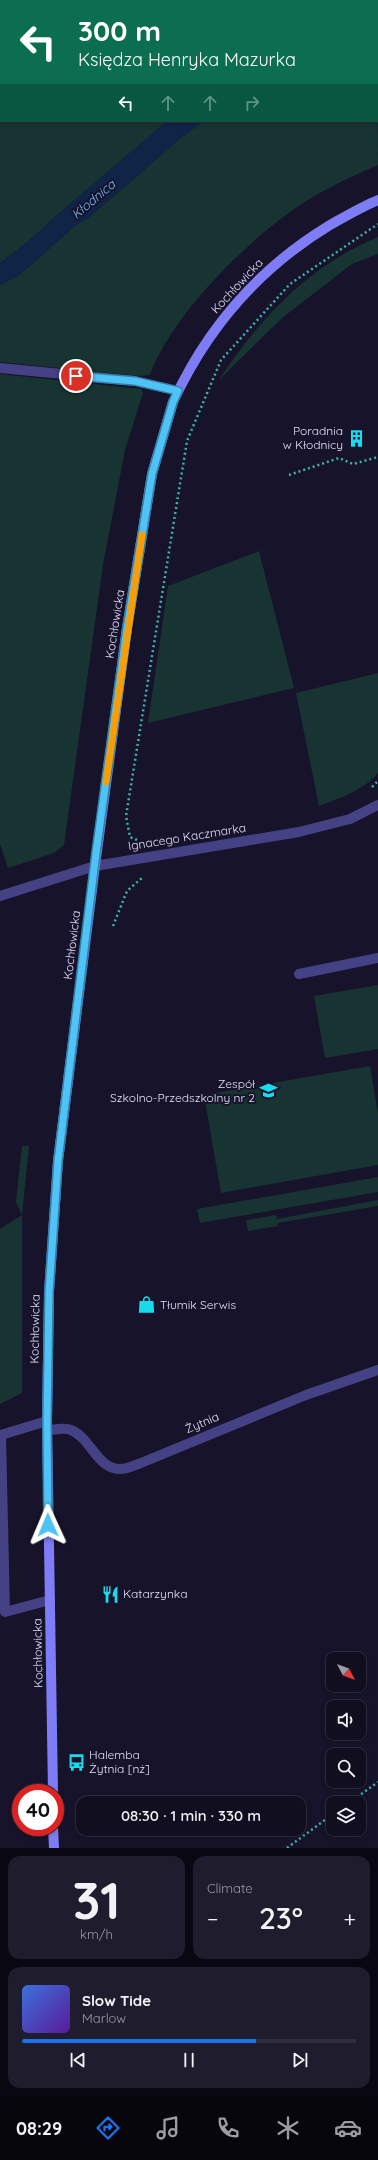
<!DOCTYPE html>
<html lang="en">
<head>
<meta charset="utf-8">
<style>
  :root { --surface:#110e20; --page:#1e1c2d; --text:#f1f3f6; --muted:#9c9ca5; --line:#302e3e; --accent:#1a73e8 }
  body { margin:0; font-family:Quicksand,sans-serif; background:var(--page); color:var(--text); height:100vh; display:flex; flex-direction:column; font-size:15px; white-space:nowrap }
  * { box-sizing:border-box; margin:0 }
  p { font-size:13px; color:var(--muted) }
  .icon { flex:none; width:22px; height:22px; fill:none; stroke:currentColor; stroke-width:2; stroke-linecap:round; stroke-linejoin:round }
  .map { position:relative; height:1848px; overflow:hidden }
  .drawer { display:flex; flex-direction:column; gap:8px; padding:8px; background:#090812; flex:1 }
  .drawer>* { flex:none }
  .guide { position:absolute; left:0px; top:0px; width:378px; height:122px; box-shadow:0 2px 6px #0003,0 0 0 1px var(--line); background:#0b6e4f; color:#fff; overflow:hidden }
  .needle { width:26px; rotate:131deg }
  .tools { position:absolute; left:326px; top:1652px; display:grid; gap:8px }
  .tools a { display:grid; place-items:center; width:40px; height:40px; border-radius:8px; background:var(--surface); box-shadow:0 2px 6px #0003,0 0 0 1px var(--line); font-size:20px }
  .speed { position:absolute; left:12px; top:1784px; display:flex; gap:8px; font-size:20px; font-weight:700; text-align:center }
  .speed>* { display:grid; place-content:center; width:52px; height:52px; border-radius:50%; background:var(--surface); box-shadow:0 2px 6px #0003,0 0 0 1px var(--line); line-height:1 }
  .speed .limit { border:6px solid #d22; background:#fff; color:#111 }
  .pin { position:absolute; display:grid; place-items:center; width:34px; height:34px; color:#fff; margin:-17px; border:2px solid #fff; border-radius:50%; box-shadow:0 1px 4px #0007 }
  .me { position:absolute; width:44px; margin:-22px; rotate:359deg; stroke-linejoin:round; filter:drop-shadow(0 0 3px #0008) }
  .turn { display:flex; align-items:center; gap:14px; height:84px; padding:0 12px; font-size:18px }
  .turn .icon { width:52px; height:52px; stroke-width:2.5 }
  .turn b { display:block; font-size:28px; line-height:34px }
  .lanes { display:flex; align-items:center; height:38px; padding:0 12px; background:#0003; justify-content:center; gap:20px; direction:ltr }
  .lanes .off { opacity:.35 }
  .big { font-size:30px; font-weight:600; line-height:1.1 }
  .drawer .tile { flex:1; display:flex; flex-direction:column; justify-content:center; gap:6px; min-width:0; padding:0 14px; border-radius:12px; background:var(--page) }
  .drawer .dial { align-items:center; gap:0 }
  .dial b { font-size:52px; line-height:1 }
  .song { display:flex; align-items:center; gap:12px }
  .cover { width:48px; height:48px; border-radius:6px; background:linear-gradient(135deg,hsl(220 70% 55%),hsl(270 70% 35%)) }
  .played { height:4px; border-radius:2px; background:linear-gradient(90deg,var(--accent) 70%,var(--line) 70%) }
  .keys { display:flex; justify-content:space-around; direction:ltr }
  .heat { display:flex; justify-content:space-between; align-items:center; font-size:22px; direction:ltr }
  .drawer .tiles { flex:1; display:grid; gap:8px; grid-template-columns:1fr 1fr }
  .tile:last-child { grid-column:span 2 }
  .trip { position:absolute; left:76px; top:1796px; width:230px; height:40px; border-radius:12px; background:var(--surface); box-shadow:0 2px 6px #0003,0 0 0 1px var(--line); font-weight:600; line-height:40px; text-align:center }
  .dock { display:flex; height:64px; justify-content:space-around; align-items:center; background:#07060d; color:var(--muted) }
  .dock .icon { width:28px; height:28px }
  .dock .selected { color:var(--accent) }
  .dock b { font-size:18px; color:var(--text) }
  .map>svg:first-child { display:block }
  .green { fill:#173432 }
  .water { fill:#0f2447 }
  .lines { fill:none; stroke-linecap:round; stroke-linejoin:round }
  .path { stroke:#3ab5ad; stroke-width:2.5; stroke-dasharray:2 3; stroke-linecap:butt }
  .lane { stroke:#444285; stroke-width:10 }
  .street { stroke:#444285; stroke-width:10 }
  .secondary { stroke:#7f7df6; stroke-width:10 }
  .route-casing { stroke:#337fa1; stroke-width:10 }
  .route { stroke:#4fc3f7; stroke-width:7 }
  .slow { stroke:#f59e0b; stroke-width:7 }
  .labels { text-anchor:middle; stroke-width:4; stroke-linejoin:round; paint-order:stroke }
  .street-label { font-size:12px; fill:#e2dffd; stroke:#17132a }
  .poi-label { font-size:12px; fill:#e2dffd; stroke:#17132a; text-anchor:start }
  .water-label { font-size:13px; font-style:italic; fill:#74baf5; stroke:#17132a }
</style>
</head>
<body>
<div class="map">
<svg width="378" height="1848" viewBox="0 0 378 1848">
  <rect width="100%" height="100%" fill="#17132a"/>
  <path class="green" d="M0,0H358V1H1V121H167C136,149 104,175 72,202C48,223 26,245 0,263Z
    M377,49L378,165C350,177 322,190 297,207C246,242 171,316 150,375L139,376L0,362V285L19,275L75,226L89,217L137,176L177,141L203,121H377Z
    M378,237V254L352,264L282,318L218,381C259,319 308,266 378,237Z
    M0,374L141,389L143,393L125,450L103,565L64,845L54,853L8,868L0,844Z
    M259,551L294,688L148,723L168,586Z
    M378,673V773C364,790 340,798 319,806L296,693Z
    M378,985V1049L325,1058L314,996Z
    M370,1066L378,1113V1165L221,1193L204,1095Z
    M22,1146H29L22,1215V1393L0,1404V1229L22,1215L16,1202Z
    M378,1177V1192L200,1223L197,1209Z
    M378,1200V1206L278,1223V1226L248,1231L246,1220L276,1215L277,1219Z"/>
  <path class="water" d="M167,121H203L177,141L137,176L89,217L75,226L19,275L0,285V263C26,245 48,223 72,202C104,175 135,148 167,121Z"/>
  <g class="lines">
    <path class="path" d="M289,475L339,458L353,464L378,457
      M372,787L378,781
      M137,840L130,837L126,816L187,441L221,360L290,284L378,224
      M113,926L127,891L143,877
      M349,1803L378,1782
      M287,1848L333,1814"/>
    <path class="lane" d="M0,368L135,381L178,391
      M299,974L378,958
      M47,1421L1,1435L5,1612L50,1600"/>
    <path class="street" d="M0,896L95,866L299,832L350,819L378,805
      M47,1430C53,1430 65,1427 71,1430C91,1438 97,1469 120,1469C127,1469 135,1465 141,1463L306,1395L378,1370"/>
    <path class="secondary" d="M53,1793L47,1421L49,1292L58,1161L95,866L127,628L152,474L173,402C208,326 259,268 330,225C346,216 361,207 378,200
      M53,1827L54,1848"/>
  </g>
  <g class="lines">
    <defs>
      <path id="route" d="M48,1525L47,1421L49,1292L58,1161L96,853L127,628L152,474L173,402L178,391L135,381L76,376"/>
    </defs>
    <use href="#route" class="route-casing"/>
    <use href="#route" class="route"/>
    <path class="slow" d="M106,782L142,535"/>
  </g>
  <defs>
    <symbol id="building-bare" viewBox="-9 -9 18 18"><path d="M-4-6H4V6H1V3H-1V6H-4ZM-2.5-4.3h1.7v1.8h-1.7ZM.8-4.3h1.7v1.8H.8ZM-2.5-1h1.7V.8h-1.7ZM.8-1h1.7V.8H.8Z" fill="#19dbee" stroke="#17132a" stroke-width="2.5" paint-order="stroke"/></symbol>
    <symbol id="school-bare" viewBox="-9 -9 18 18"><path d="M0-5L7-2L0 1L-7-2ZM-4 1L0 2.5L4 1V4Q0 6-4 4Z" fill="#19dbee" stroke="#17132a" stroke-width="2.5" paint-order="stroke"/></symbol>
    <symbol id="shop-bare" viewBox="-9 -9 18 18"><path d="M-5-2.5h2.3a2.7 3.5 0 0 1 5.4 0H5L5.5 6h-11ZM-1.5-2.5h3a1.5 2.3 0 0 0-3 0Z" fill="#19dbee" stroke="#17132a" stroke-width="2.5" paint-order="stroke"/></symbol>
    <symbol id="restaurant-bare" viewBox="-9 -9 18 18"><path d="M-5-6h1v4h1v-4h1v4h1v-4h1v5L-1.5 .5V6h-2V.5L-5-1ZM5-6V6H3V1.5H1.5Q1.5-4 5-6Z" fill="#19dbee" stroke="#17132a" stroke-width="2.5" paint-order="stroke"/></symbol>
    <symbol id="bus-bare" viewBox="-9 -9 18 18"><path d="M-5-6H5V4H4V6H2V4H-2V6H-4V4H-5ZM-3.5-4V0h7V-4ZM-3.5 1.2v1.5H-2V1.2ZM2 1.2v1.5H3.5V1.2Z" fill="#19dbee" stroke="#17132a" stroke-width="2.5" paint-order="stroke"/></symbol>
  </defs>
  <g fill-rule="evenodd">
    <use href="#building-bare" x="344" y="426" width="25" height="25"/>
    <use href="#school-bare" x="256" y="1078" width="25" height="25"/>
    <use href="#shop-bare" x="134" y="1292" width="25" height="25"/>
    <use href="#restaurant-bare" x="98" y="1582" width="25" height="25"/>
    <use href="#bus-bare" x="64" y="1750" width="25" height="25"/>
  </g>
  <g class="labels">
    <g class="street-label">
      <text transform="translate(237 286) rotate(-47)" y="4">Kochłowicka</text>
      <text transform="translate(115 624) rotate(-81)" y="4">Kochłowicka</text>
      <text transform="translate(187 837) rotate(-9)" y="4">Ignacego Kaczmarka</text>
      <text transform="translate(72 945) rotate(-83)" y="4">Kochłowicka</text>
      <text transform="translate(35 1329) rotate(-89)" y="4">Kochłowicka</text>
      <text transform="translate(202 1423) rotate(-23)" y="4">Żytnia</text>
      <text transform="translate(38 1653) rotate(-91)" y="4">Kochłowicka</text>
    </g>
    <g class="poi-label">
      <text x="343" y="435" text-anchor="end">Poradnia<tspan x="343" dy="14">w Kłodnicy</tspan></text>
      <text x="255" y="1088" text-anchor="end">Zespół<tspan x="255" dy="14">Szkolno-Przedszkolny nr 2</tspan></text>
      <text x="160" y="1309">Tłumik Serwis</text>
      <text x="123" y="1598">Katarzynka</text>
      <text x="89" y="1759">Halemba<tspan x="89" dy="14">Żytnia [nż]</tspan></text>
    </g>
    <g class="water-label">
      <text transform="translate(93 199) rotate(-40)" y="5">Kłodnica</text>
    </g>
  </g>
</svg>
<div class="tools">
<a><svg class="needle" viewBox="-14 -14 28 28"><path d="M0-13l5 13h-10z" fill="#e53935"/><path d="M0 13l5-13h-10z" fill="#9c9ca5"/></svg></a>
<a><svg class="icon" aria-label="sound" viewBox="0 0 24 24"><path d="M4 9h4l5-4v14l-5-4H4zM17 9q2 3 0 6"/></svg></a>
<a><svg class="icon" aria-label="search" viewBox="0 0 24 24"><circle cx="10" cy="10" r="6"/><path d="M15 15l6 6"/></svg></a>
<a><svg class="icon" aria-label="layers" viewBox="0 0 24 24"><path d="M12 4l9 5-9 5-9-5zM3 14l9 5 9-5"/></svg></a>
</div>
<div class="speed"><div class="limit">40</div></div>
<div class="pin" style="left:76px;top:376px;background:#d93025"><svg class="icon" aria-label="arrive" viewBox="0 0 24 24"><path d="M6 21V4h12l-3 4 3 4H6"/></svg></div>
<svg class="me" style="left:48px;top:1525px" viewBox="-20 -20 40 40"><path d="M0-17L14 15 0 8-14 15z" fill="#4fc3f7" stroke="#fff" stroke-width="4"/></svg>
<div class="trip">08:30 · 1 min · 330 m</div>
<div class="guide">
<div class="turn"><svg class="icon" aria-label="left" viewBox="0 0 24 24"><path d="M17 20v-9H6M10 6l-5 5 5 5"/></svg><div><b>300 m</b>Księdza Henryka Mazurka</div></div>
<div class="lanes"><svg class="icon" aria-label="left" viewBox="0 0 24 24"><path d="M17 20v-9H6M10 6l-5 5 5 5"/></svg><svg class="icon off" aria-label="ahead" viewBox="0 0 24 24"><path d="M12 20V5M6 11l6-6 6 6"/></svg><svg class="icon off" aria-label="ahead" viewBox="0 0 24 24"><path d="M12 20V5M6 11l6-6 6 6"/></svg><svg class="icon off" aria-label="right" viewBox="0 0 24 24"><path d="M7 20v-9h11M14 6l5 5-5 5"/></svg></div>
</div>
</div>
<section class="drawer">
<div class="tiles">
<div class="tile dial"><b>31</b><p>km/h</p></div>
<div class="tile"><p>Climate</p>
<div class="heat"><a>−</a><b class="big">23°</b><a>+</a></div>
</div>
<div class="tile">
<div class="song"><i class="cover"></i><div><b>Slow Tide</b><p>Marlow</p></div></div>
<div class="played"></div>
<div class="keys"><svg class="icon" aria-label="previous" viewBox="0 0 24 24"><path d="M18 5L8 12l10 7zM5 5v14"/></svg><svg class="icon" aria-label="pause" viewBox="0 0 24 24"><path d="M8 5v14M16 5v14"/></svg><svg class="icon" aria-label="next" viewBox="0 0 24 24"><path d="M6 5l10 7-10 7zM19 5v14"/></svg></div>
</div>
</div>
</section>
<nav class="dock">
<b>08:29</b>
<svg class="icon selected" aria-label="directions" viewBox="0 0 24 24"><path d="M12 3l9 9-9 9-9-9zM9 14v-3h6M13 9l2 2-2 2"/></svg>
<svg class="icon" aria-label="music" viewBox="0 0 24 24"><path d="M9 18V5l10-2v13"/><circle cx="6" cy="18" r="3"/><circle cx="16" cy="16" r="3"/></svg>
<svg class="icon" aria-label="phone" viewBox="0 0 24 24"><path d="M5 4h4l2 5-3 2q2 4 5 5l2-3 5 2v4C11 20 4 13 5 4z"/></svg>
<svg class="icon" aria-label="climate" viewBox="0 0 24 24"><path d="M12 3v18M4 7l16 10M4 17L20 7"/></svg>
<svg class="icon" aria-label="car" viewBox="0 0 24 24"><path d="M5 17H2v-5l4-1 3-4h7l3 4 3 1v5h-3M9 17h6M6 11h13"/><circle cx="7" cy="17" r="2"/><circle cx="17" cy="17" r="2"/></svg>
</nav>
</body>
</html>
